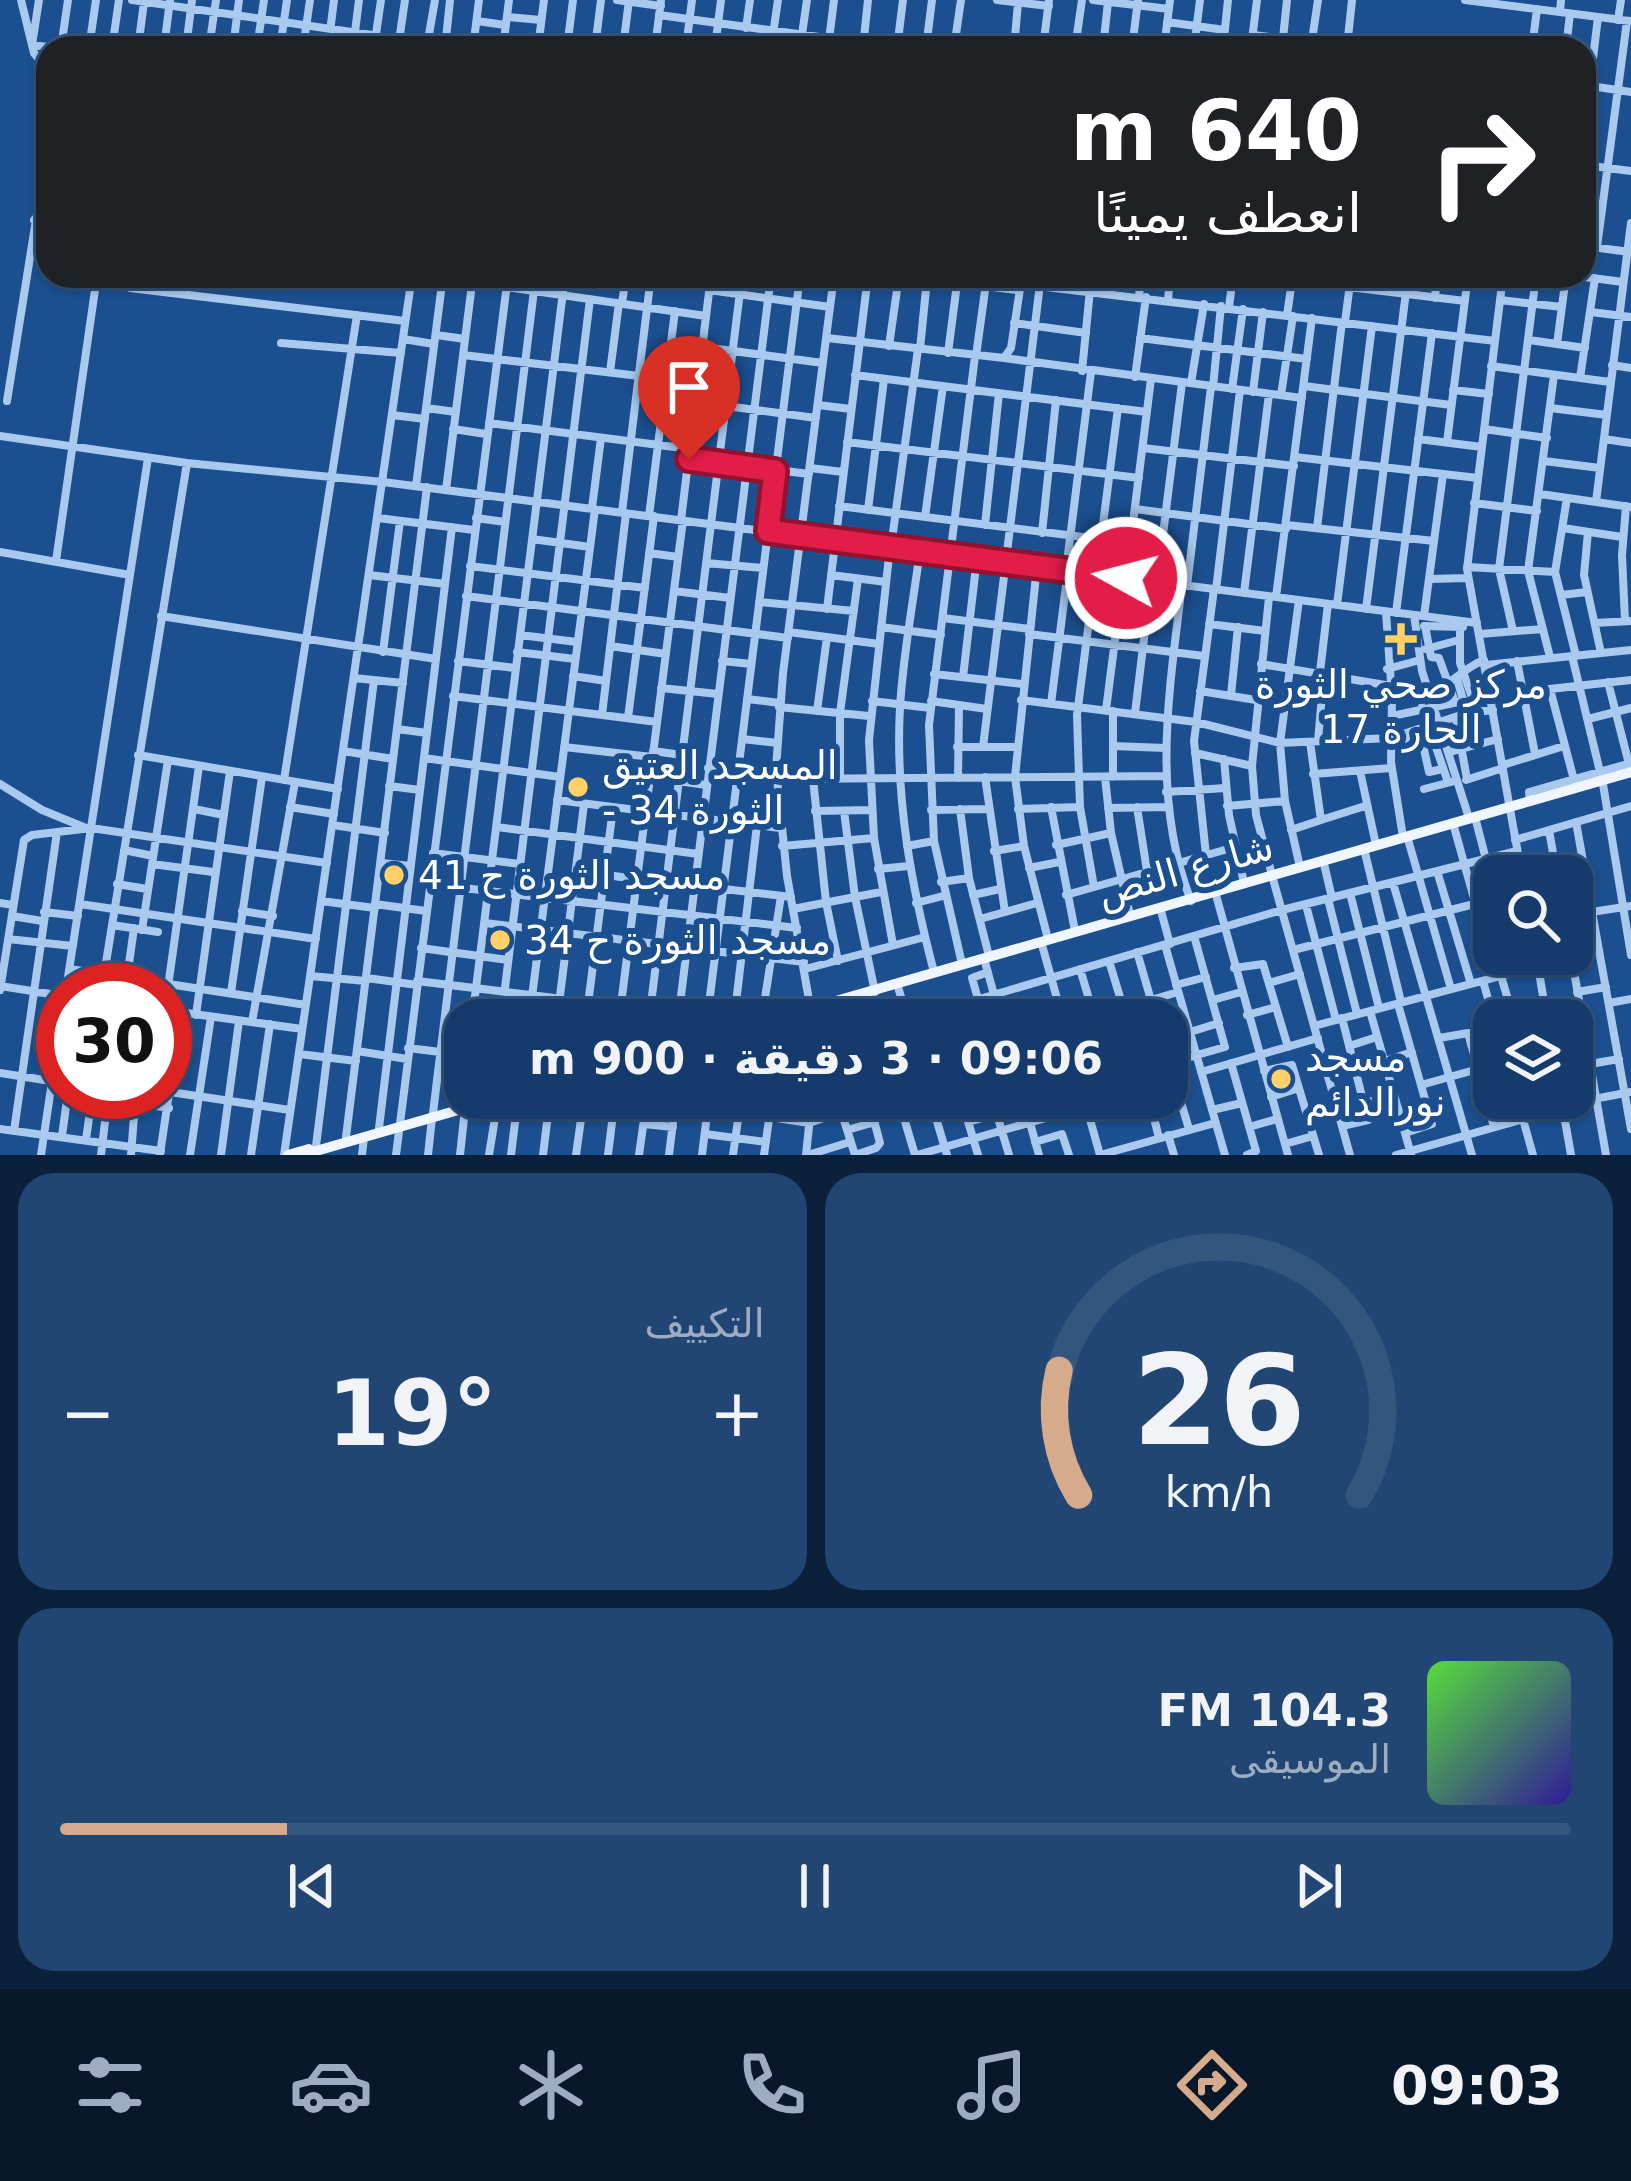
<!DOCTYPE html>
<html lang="ar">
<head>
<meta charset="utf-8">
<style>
  :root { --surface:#143b6b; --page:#214673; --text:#f1f3f6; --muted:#9dadc1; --line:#33557e; --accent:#d6ab8b }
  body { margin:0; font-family:"DejaVu Sans","Noto Sans Arabic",sans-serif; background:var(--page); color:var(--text); direction:rtl; height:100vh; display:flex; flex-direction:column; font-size:45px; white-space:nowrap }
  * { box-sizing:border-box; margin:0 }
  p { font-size:39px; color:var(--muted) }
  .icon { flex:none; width:66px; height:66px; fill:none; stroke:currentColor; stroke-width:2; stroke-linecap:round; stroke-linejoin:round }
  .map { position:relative; height:1155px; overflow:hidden; direction:ltr }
  .side { display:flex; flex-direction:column; gap:18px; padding:18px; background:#0b203b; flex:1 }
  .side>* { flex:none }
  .top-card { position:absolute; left:36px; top:36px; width:1560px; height:252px; border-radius:36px; box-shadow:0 3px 9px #0004,0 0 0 3px var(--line); direction:rtl; background:#202124; color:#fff; overflow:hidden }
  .controls { position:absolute; left:1473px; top:855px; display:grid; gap:24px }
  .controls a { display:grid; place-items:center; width:120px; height:120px; border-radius:24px; background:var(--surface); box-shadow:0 3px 9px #0004,0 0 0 3px var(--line); font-size:60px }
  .speed { position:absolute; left:36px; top:963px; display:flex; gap:24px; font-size:60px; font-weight:700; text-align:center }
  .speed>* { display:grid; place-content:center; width:156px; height:156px; border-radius:50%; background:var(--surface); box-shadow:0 3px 9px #0004,0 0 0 3px var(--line); line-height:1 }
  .speed .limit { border:18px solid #d22; background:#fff; color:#111 }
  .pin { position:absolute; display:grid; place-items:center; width:102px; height:102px; color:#fff; margin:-123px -51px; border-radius:50% 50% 50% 0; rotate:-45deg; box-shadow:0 0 12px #0007 }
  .pin .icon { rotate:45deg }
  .me { position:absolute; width:132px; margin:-66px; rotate:277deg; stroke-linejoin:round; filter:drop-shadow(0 0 9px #0008) }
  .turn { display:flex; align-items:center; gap:42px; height:252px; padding:0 36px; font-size:54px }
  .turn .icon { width:156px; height:156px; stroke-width:2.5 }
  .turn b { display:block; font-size:84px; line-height:102px }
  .big { font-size:90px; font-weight:600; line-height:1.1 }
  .side .widget { flex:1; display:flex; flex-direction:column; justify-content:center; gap:18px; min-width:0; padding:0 42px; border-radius:36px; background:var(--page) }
  .side .dial { align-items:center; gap:0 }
  .dial svg { height:312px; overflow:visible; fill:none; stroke:var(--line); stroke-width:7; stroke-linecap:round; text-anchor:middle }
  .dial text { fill:var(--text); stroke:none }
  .song { display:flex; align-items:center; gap:36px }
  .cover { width:144px; height:144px; border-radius:18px; background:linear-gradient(135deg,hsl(110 70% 55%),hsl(250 70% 35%)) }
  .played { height:12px; border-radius:6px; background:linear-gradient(90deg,var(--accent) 15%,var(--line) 15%) }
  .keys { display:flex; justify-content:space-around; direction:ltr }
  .heat { display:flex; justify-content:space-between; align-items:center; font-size:66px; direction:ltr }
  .side .tiles { flex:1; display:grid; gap:18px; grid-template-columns:1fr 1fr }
  .widget:last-child { grid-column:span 2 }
  .trip { position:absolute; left:444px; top:999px; width:744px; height:120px; border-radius:36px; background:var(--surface); box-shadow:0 3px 9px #0004,0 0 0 3px var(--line); font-weight:600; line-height:120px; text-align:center; direction:rtl }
  .tab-bar { display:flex; height:192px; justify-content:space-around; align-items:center; background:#08182b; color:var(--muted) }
  .tab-bar .icon { width:84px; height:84px }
  .tab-bar .active { color:var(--accent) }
  .tab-bar b { font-size:54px; color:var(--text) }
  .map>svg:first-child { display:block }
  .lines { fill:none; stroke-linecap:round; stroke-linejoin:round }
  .minor { stroke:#a9c9ee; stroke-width:8 }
  .major { stroke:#f0f6ff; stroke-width:10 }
  .route-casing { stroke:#92132f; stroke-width:30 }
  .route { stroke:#e11d48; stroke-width:21 }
  .poi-dot { fill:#ffd166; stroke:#1b4f8f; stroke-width:4.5 }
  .labels { text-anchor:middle; stroke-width:12; stroke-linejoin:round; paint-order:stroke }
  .poi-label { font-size:39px; fill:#fff; stroke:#1b4f8f; text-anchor:start }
  .street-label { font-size:39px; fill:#fff; stroke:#1b4f8f }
</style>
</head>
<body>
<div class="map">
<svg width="1631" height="1155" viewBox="0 0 1631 1155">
  <rect width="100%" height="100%" fill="#1b4f8f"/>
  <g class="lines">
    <path class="minor" d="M21,0L34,53L48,71
      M39,0L32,45L56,48
      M132,0L427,43
      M617,0L661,6
      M997,0L1049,6
      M1093,0L1169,9
      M1465,0L1630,21
      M1560,12L1561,0
      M659,15L863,43
      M508,17L541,20
      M1618,20L1621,0
      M477,21L505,25
      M1167,22L1225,30
      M746,28L750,0
      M1253,35L1347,46
      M427,46L435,0
      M863,47L868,0
      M1311,47L1318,0
      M1347,47L1352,0
      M61,48L68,0
      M89,48L96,0
      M112,48L119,0
      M138,48L144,2
      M164,48L170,0
      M186,48L192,0
      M209,48L216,0
      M233,48L239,0
      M257,48L264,0
      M280,48L287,0
      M303,48L310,0
      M328,48L334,0
      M353,48L359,0
      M374,48L381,0
      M398,48L405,0
      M445,48L450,0
      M473,48L479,0
      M503,48L509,0
      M538,48L544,0
      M567,48L573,0
      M595,48L601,0
      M623,48L629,0
      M655,48L661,0
      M686,48L692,0
      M715,48L721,0
      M771,48L778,0
      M800,48L807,0
      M828,48L834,0
      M897,48L903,0
      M926,48L932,0
      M954,48L961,0
      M1014,48L1018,3
      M1043,48L1049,0
      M1075,48L1082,0
      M1103,48L1108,2
      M1132,48L1138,0
      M1164,48L1170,0
      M1194,48L1200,0
      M1223,48L1228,0
      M1251,48L1257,0
      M1282,48L1287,0
      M1532,48L1537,9
      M1566,48L1570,14
      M1584,85L1631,92
      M1584,133L1598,17
      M1584,165L1631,171
      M34,220L48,222
      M1584,246L1630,252
      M1597,247L1627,21
      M900,276L1017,290
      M1258,276L1465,301
      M1503,276L1467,569L1522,876
      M1577,276L1623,282
      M472,282L706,316
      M1021,284L1495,341
      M130,288L405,321
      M1079,288L1081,276
      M709,290L830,307
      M1139,296L1141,276
      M1435,298L1437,276
      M1168,300L1170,276
      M1500,300L1562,307
      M622,303L626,276
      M1229,307L1233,276
      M1591,312L1631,317
      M1287,315L1292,281
      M1345,322L1351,276
      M1014,323L1086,333
      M436,335L465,339
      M827,338L1004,358L1011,348L1022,276
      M1140,338L1307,359
      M403,339L434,344
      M1529,340L1585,348
      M281,343L401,353
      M1557,344L1566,276
      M889,346L899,276
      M703,347L823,363
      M920,349L927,279
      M948,353L958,276
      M463,355L698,383
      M976,356L987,276
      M1004,358L1302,398
      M1612,365L1631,368
      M1491,366L1610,382
      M1082,371L1090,290
      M610,372L619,303
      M855,375L1147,412
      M1135,377L1146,297
      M1580,378L1595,278
      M1191,383L1204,304
      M1304,386L1451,405
      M1213,387L1221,306
      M1232,389L1243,309
      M1453,390L1489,394
      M1253,392L1263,312
      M1281,395L1293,316
      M7,401L48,145
      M696,402L816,418
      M818,405L851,409
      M426,408L456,412
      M1550,408L1607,415
      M392,415L425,419
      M489,423L690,449
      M453,429L486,434
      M1484,429L1547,438
      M0,436L187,463L383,482L1477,623
      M1418,439L1482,447
      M1604,439L1631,443
      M847,442L1139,478
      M1447,442L1468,276
      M1143,448L1294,466
      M1295,457L1478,478
      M689,459L809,474
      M1544,461L1600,468
      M810,468L843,472
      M416,486L443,276
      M446,490L473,276
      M1540,494L1631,507
      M1567,498L1555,572L1576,656
      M1596,502L1631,223
      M1474,503L1537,511
      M839,506L1130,543
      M592,508L601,438
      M1135,509L1286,529
      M868,510L884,379
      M622,512L651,276
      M649,516L675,311
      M925,517L943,386
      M378,518L474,530
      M476,518L505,522
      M681,520L711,276
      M985,525L999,393
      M1287,525L1434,541
      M1317,528L1342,322
      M1563,528L1622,537
      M1588,532L1584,575L1601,653
      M1042,533L1056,400
      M532,539L590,547
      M1101,540L1118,408
      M890,547L869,740L874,838L893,945
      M891,547L918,349
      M920,551C913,603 903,655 900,707C895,797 911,885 934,972
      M0,552L130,575
      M649,553L678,557
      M56,561L97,276
      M706,563L763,568
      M470,566L645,588
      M1037,566L1015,777L1024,846L1048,939
      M1467,567L1555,572
      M1066,570L1091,372
      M369,575L445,584
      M831,575L886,582
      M1126,578L1151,379
      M1429,579L1468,578
      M1157,582L1182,383
      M1182,585C1169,692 1151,798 1191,901
      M1187,586L1211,387
      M1216,590L1240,390
      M674,591L730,598
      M1244,593L1269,394
      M1561,595L1587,592
      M466,596L788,638
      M1269,597L1252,766L1256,815L1272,875
      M1276,597L1312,318
      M1299,600L1280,743L1285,801L1300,867
      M759,602L854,611
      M1337,605L1372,326
      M827,609L868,276
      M1366,609L1408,276
      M1386,612L1392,697L1391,762L1403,837
      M1396,613L1432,333
      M1414,615L1422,671L1469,818
      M161,616L436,659
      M1424,616L1443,474
      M943,618L1030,629
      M1625,621L1622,555L1626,506
      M1595,623L1631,621
      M1209,624L1265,631
      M1424,626L1463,627
      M1425,626L1431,657L1439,658L1455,702
      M881,627L941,635
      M1460,628V663L1477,712
      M1513,631L1499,569L1536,276
      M789,632L879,644
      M1029,634L1204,656
      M1480,634L1543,629
      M520,635L577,642
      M610,646L666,654
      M1426,649L1459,640
      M383,652L400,521
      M517,652L575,659
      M1572,656L1602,780
      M1550,657L1528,571L1554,375
      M458,661L515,668
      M722,661L751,664
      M1517,661L1523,692L1631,680
      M1261,664L1391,686
      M1486,665L1631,650
      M1387,669L1420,660
      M1320,672L1328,604
      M934,674L1022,684
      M573,676L606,681
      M963,677L977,558
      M354,678L403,683
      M1457,679L1467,713
      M1608,682L1629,764
      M661,688L718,694
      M1550,689L1574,780
      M1200,691L1256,700
      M1430,691C1452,685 1463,668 1484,660
      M1523,692L1535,754
      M1231,695L1238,627
      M453,696L657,722
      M747,699L780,703
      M1021,700L1196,722L1280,743L1391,738L1467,713L1493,710
      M872,701L930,708
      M931,701L987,709
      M1051,704L1068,570
      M779,707L869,716
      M1422,707L1448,782
      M1106,710L1123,578
      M817,711L827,637
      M1135,713L1151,581
      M602,715L626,513
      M1392,716L1463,701
      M628,718L654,516
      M1456,719L1467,779
      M1588,719L1631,708
      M397,729L427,733
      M1403,735L1413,746L1446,740
      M742,739L778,743
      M1318,741L1324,673
      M1423,745L1429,772L1443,769
      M1113,746L1165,748
      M564,747L652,757
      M957,747H1017
      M983,747L1040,284
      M343,751L393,759
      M653,751L682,755
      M1450,752L1498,739
      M1195,753L1252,766
      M138,755L338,789
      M424,758L560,777
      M1224,759L1229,815L1244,883
      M1503,765L1564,746
      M708,768L737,772
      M1360,771L1376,845
      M1313,774L1391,768
      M985,777L1005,912
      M1105,777L1111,833L1130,915
      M1113,777V711
      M840,778V713L858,579
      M958,778L959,706
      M777,779L1165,776
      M813,779L826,902L838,961
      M284,780L357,315
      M1466,780L1503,768
      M678,781L706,785
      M0,784L42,810L86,828
      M1603,784L1631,955
      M389,786L420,790
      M1424,789L1451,782
      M1166,792L1225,788
      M557,800L780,828
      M1530,801L1529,792L1631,763
      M1227,806L1285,801
      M290,807L334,814
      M1051,807L1075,931
      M1137,807L1147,871
      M1108,808L1168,807
      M194,809L224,815
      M960,809L969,878L989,956
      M1018,809L1080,807
      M931,810L987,809
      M815,811L872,810
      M844,811L855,897L875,992
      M1321,820L1365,806
      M1476,821L1494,890
      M1576,822L1631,1129
      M333,825L385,833
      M497,827L698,854
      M1454,827L1496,977
      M1291,830L1321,820L1310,742
      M1549,830L1557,876
      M1407,836L1451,989
      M1515,840L1631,806
      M1056,845L1111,833
      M782,846L874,838
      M907,846L934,841
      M124,850L153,856
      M994,851L1024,846
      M433,853L520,864
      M1365,853L1401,1002
      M1206,855L1194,741L1214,589
      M382,863L410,866
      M152,864L213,872
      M1324,864L1332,898
      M1029,868L1059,862
      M878,869L909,866
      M577,871L636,879
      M1437,871L1471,984
      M1273,879L1350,1155
      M666,882L791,897
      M941,882L969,878
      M1393,883L1472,1155
      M117,884L147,889
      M430,884L797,928
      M1094,887L1080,807L1077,715L1095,574
      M1350,893L1379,1008
      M973,895L1000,889
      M1066,895L1235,847
      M1216,895L1288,1155
      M1328,899L1357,1014
      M321,901L375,908
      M0,903L13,905
      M916,903L943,896
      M80,904L316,939
      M375,904L426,911
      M1306,905L1336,1020
      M793,909L881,892
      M242,911L273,916
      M1161,911L1170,944
      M44,912L78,916
      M1572,915L1631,906
      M12,916L42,921
      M980,919L1037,903
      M485,923L804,962
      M112,925L158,932
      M142,930L168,760
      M8,939L73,946
      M1042,945L1063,1020
      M1165,945L1225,1155
      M421,948L508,960
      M1293,950L1494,899
      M1137,952L1151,1000
      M1514,954L1519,971
      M1536,954L1547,1020
      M1571,954L1606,1155
      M1109,961L1127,1020
      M985,962L1001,1020
      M962,964L934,841L929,725L975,356
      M1234,968L1263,964L1288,1047
      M70,969L306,1005
      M805,969L925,937
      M1080,969L1095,1019
      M104,975L187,463
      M310,976L366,981
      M1501,976L1514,1020
      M127,978L134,928
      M367,978L417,985
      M417,981L678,1013
      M1483,981L1494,1020
      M1269,983L1300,974
      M1176,985L1206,977
      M0,986L63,996
      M898,987L908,1020
      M0,990L24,840L32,835L91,828L327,863
      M66,990L148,458
      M84,990L87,972
      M1577,992L1606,987
      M231,993L262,777
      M978,999L972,978L988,972
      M1213,1000L1241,992
      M1609,1003L1631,999
      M1398,1004L1432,1124L1405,1133
      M165,1008L199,766
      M165,1010L302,1029
      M1370,1011L1411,1154
      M1546,1014L1580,1006
      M196,1015L230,771
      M1247,1015L1276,1007
      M762,1017L781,896
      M1342,1018L1368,1120L1342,1126
      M472,1020L565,276
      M501,1020L590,299
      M529,1020L595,509
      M557,1020L584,804
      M586,1020L613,808
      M619,1020L683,520
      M649,1020L742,276
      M678,1020L771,276
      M707,1020L800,276
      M734,1020L757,825
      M817,1020L809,1000L787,876L776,769L783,673L834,276
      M908,1020L1282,910L1517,851
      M1084,1020L1178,992
      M252,1022L295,782
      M1314,1026L1538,966
      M1190,1032L1219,1023
      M1439,1038L1468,1033L1494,1127
      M1471,1045L1494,1038
      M1349,1046L1377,1037
      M408,1048L465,1055
      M357,1051L407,1059
      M299,1054L356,1061
      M1167,1056L1189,1129
      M1385,1061L1412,1052
      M1169,1063L1225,1047L1194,936
      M1231,1063L1256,1151L1247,1155
      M1590,1064L1619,1059
      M1264,1071L1292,1065L1319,1155
      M1201,1072L1318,1038
      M0,1073L63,1083
      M1328,1077L1355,1069
      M1421,1085L1478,1069
      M99,1092L107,1098L169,1108
      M170,1092L290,1110
      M1271,1097L1299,1088
      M837,1098L855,1155L876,1148L880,1143L868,1098
      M898,1098L915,1155
      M930,1098L947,1155
      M961,1098L978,1155
      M992,1098L1009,1155
      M1023,1098L1039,1155
      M1052,1098L1057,1115
      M1084,1098L1100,1155
      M1149,1098L1159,1138
      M1517,1098L1533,1155
      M1561,1098L1571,1155
      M1364,1103L1394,1095
      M676,1104L708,1108
      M462,1105L465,1075
      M1562,1105L1631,1092
      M1212,1110L1242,1103
      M1306,1111L1336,1103
      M1398,1111L1426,1103
      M739,1112L809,1123L841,1112
      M433,1113L534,290
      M1089,1115L1118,1107V1098
      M904,1116L932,1108
      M968,1122L997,1114
      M644,1124L673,1127
      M1249,1127L1277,1119
      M379,1128L452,527
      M0,1129L161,1151
      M847,1130L875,1122
      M14,1131L57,832
      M705,1134L766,1142
      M1168,1135L1174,1155
      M62,1136L68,1092
      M346,1137L427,487
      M86,1139L93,1092
      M1035,1142L1062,1134L1069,1155
      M1285,1144L1313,1136
      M316,1146L374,680
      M160,1154L181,1013
      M41,1155L63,1008
      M101,1155L108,1097
      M131,1155L135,1103
      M190,1155L211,1017
      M221,1155L239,1021
      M251,1155L270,1024
      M284,1155L412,276
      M362,1155L364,1137
      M396,1155L508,276
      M428,1155L432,1118
      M460,1155L465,1109
      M489,1155L498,1099
      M511,1155L518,1098
      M543,1155L550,1098
      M576,1155L584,1098
      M608,1155L615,1098
      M639,1155L647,1098
      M669,1155L676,1098
      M702,1155L709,1098
      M733,1155L741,1098
      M764,1155L772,1098
      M806,1155L812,1098
      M808,1155L850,1142
      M917,1155L1087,1106
      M1100,1155L1215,1123
      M1396,1155L1563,1108"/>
    <path class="major" d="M754,1020L829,1003L1631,772
      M288,1155L309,1149
      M302,1155L500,1098"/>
  </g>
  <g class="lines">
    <defs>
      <path id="route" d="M689,459L775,471L768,531L1126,578"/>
    </defs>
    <use href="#route" class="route-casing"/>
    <use href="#route" class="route"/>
  </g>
  <g class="poi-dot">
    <path d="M1395 621h12v12h12v12h-12v12h-12v-12h-12v-12h12z"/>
    <circle cx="578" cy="787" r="12"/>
    <circle cx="394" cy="875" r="12"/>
    <circle cx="500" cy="940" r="12"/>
    <circle cx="1281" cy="1079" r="12"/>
  </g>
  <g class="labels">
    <g class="poi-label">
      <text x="1401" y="698" text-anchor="middle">مركز صحي الثورة<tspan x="1401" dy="45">الحارة 17</tspan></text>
      <text x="602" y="779">المسجد العتيق<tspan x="602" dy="45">- الثورة 34</tspan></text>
      <text x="418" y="889">مسجد الثورة ح 41</text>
      <text x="524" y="954">مسجد الثورة ح 34</text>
      <text x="1305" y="1071">مسجد<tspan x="1305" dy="45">نورالدائم</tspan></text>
    </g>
    <g class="street-label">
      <text transform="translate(1185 869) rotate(-16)" y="14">شارع النص</text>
    </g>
  </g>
</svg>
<div class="controls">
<a><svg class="icon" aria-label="search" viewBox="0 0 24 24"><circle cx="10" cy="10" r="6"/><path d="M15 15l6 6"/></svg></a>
<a><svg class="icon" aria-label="layers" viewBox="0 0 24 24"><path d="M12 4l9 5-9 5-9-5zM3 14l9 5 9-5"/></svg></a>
</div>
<div class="speed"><div class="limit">30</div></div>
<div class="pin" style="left:689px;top:459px;background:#d93025"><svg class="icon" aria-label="arrive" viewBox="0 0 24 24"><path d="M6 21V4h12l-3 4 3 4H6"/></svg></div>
<svg class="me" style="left:1126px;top:578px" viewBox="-20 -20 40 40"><circle r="17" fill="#e11d48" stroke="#fff" stroke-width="3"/><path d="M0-11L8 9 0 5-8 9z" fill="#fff"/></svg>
<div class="trip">09:06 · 3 دقيقة · 900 m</div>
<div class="top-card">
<div class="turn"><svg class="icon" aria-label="right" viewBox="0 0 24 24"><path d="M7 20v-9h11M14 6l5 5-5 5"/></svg><div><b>640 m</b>انعطف يمينًا</div></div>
</div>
</div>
<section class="side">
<div class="tiles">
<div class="widget dial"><svg viewBox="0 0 100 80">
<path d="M14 69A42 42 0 1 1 86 69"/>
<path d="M14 69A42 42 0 0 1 9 37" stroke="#d6ab8b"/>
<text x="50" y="56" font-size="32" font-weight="700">26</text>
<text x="50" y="72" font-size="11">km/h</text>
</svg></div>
<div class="widget"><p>التكييف</p>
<div class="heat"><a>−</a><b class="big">19°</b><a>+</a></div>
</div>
<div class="widget">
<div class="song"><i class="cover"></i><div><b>104.3 FM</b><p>الموسيقى</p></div></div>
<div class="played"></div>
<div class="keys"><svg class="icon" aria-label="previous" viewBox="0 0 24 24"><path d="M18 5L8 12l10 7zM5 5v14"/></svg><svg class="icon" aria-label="pause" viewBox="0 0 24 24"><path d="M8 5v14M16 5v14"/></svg><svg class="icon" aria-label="next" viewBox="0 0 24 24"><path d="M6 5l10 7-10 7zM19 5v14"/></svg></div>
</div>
</div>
</section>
<nav class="tab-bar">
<b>09:03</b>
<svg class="icon active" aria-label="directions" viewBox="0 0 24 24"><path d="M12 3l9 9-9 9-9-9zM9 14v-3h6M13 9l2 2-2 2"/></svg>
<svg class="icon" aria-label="music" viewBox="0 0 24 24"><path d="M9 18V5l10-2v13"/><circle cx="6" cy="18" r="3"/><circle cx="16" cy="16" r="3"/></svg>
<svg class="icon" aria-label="phone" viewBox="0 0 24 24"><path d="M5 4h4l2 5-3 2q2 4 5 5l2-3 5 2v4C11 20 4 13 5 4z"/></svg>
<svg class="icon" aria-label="climate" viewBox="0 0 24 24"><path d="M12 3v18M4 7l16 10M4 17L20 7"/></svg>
<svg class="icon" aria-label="car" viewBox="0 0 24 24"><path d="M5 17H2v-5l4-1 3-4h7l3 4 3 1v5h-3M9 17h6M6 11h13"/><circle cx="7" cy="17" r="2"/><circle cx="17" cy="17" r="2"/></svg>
<svg class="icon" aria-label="filters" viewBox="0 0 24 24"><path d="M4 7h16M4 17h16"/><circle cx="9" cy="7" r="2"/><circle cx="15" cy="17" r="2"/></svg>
</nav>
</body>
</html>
